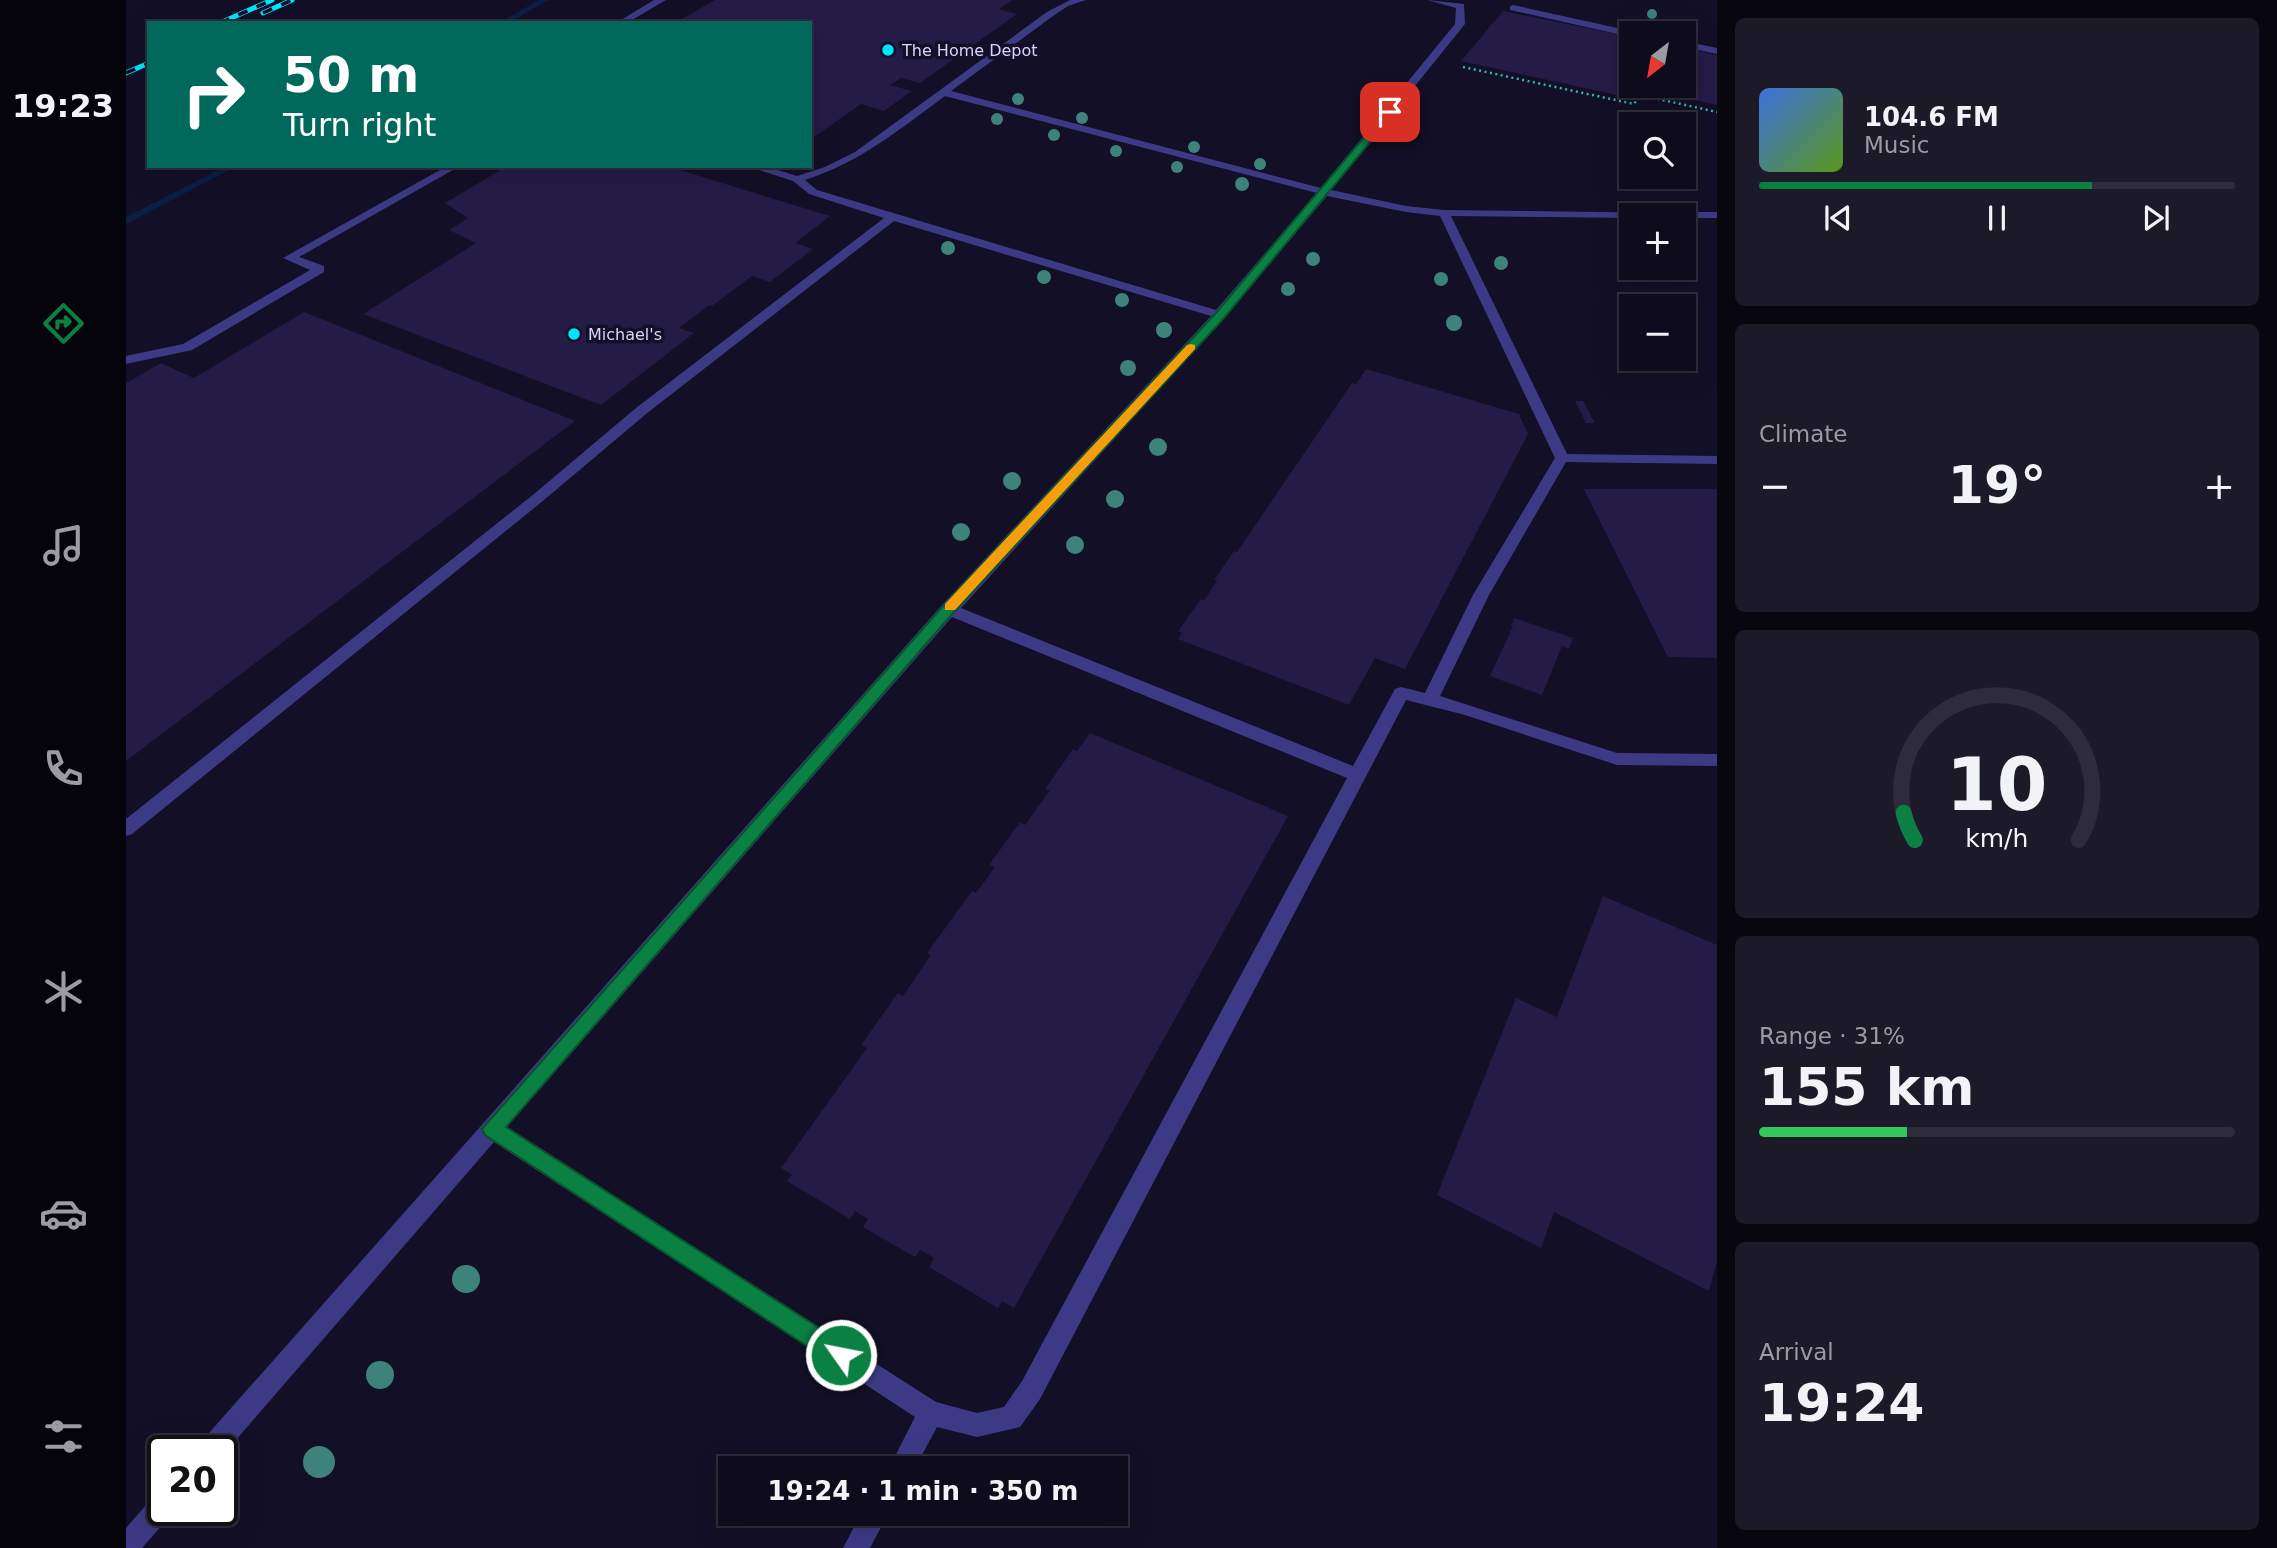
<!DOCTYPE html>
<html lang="en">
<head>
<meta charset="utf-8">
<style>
  :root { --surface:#0e0b1c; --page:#1c1929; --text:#f1f3f6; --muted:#9b9ba3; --line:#2e2b3b; --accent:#0b8043 }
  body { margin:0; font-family:"DejaVu Sans",sans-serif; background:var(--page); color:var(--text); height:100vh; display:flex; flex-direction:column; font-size:26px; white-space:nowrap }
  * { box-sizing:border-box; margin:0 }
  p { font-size:23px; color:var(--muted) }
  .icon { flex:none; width:38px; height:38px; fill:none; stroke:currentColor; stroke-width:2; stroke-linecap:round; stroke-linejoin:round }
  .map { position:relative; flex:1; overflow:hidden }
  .sheet { display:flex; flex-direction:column; gap:18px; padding:18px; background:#08060f; width:560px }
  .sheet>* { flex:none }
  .hud { position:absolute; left:21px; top:21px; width:665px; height:147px; border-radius:0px; box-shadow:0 7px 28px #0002,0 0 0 2px var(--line); background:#00695c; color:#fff; overflow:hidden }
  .needle { width:46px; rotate:211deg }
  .fabs { position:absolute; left:1493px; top:21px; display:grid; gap:14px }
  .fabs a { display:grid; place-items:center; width:77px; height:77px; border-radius:0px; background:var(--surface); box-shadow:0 7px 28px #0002,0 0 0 2px var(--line); font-size:35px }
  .speed { position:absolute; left:21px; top:1435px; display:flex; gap:14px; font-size:35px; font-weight:700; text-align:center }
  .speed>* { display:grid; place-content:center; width:91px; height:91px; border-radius:50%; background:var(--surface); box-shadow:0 7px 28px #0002,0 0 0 2px var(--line); line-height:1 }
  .speed .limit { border:4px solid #111; border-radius:10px; background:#fff; color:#111 }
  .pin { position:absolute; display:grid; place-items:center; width:60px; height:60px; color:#fff; margin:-30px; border-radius:14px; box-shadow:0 4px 10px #0006 }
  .me { position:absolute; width:77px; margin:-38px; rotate:303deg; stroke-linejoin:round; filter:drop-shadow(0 0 5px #0008) }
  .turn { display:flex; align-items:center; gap:24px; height:147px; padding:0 21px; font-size:32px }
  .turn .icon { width:91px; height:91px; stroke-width:2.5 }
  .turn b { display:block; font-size:49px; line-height:60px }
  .big { font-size:52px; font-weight:700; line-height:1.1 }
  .sheet .tile { flex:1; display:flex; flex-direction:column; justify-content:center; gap:10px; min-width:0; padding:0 24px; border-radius:10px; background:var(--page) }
  .sheet .dial { align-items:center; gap:0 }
  .dial svg { height:182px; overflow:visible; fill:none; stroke:var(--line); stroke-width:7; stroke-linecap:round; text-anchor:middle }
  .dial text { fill:var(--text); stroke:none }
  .song { display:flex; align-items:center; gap:21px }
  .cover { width:84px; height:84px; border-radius:10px; background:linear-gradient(135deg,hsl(220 70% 55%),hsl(90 70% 35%)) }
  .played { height:7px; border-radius:4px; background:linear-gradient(90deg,var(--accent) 70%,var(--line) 70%) }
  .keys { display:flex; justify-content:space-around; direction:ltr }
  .heat { display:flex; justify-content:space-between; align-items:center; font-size:38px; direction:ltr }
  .charge { height:10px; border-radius:5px; background:linear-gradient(90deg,#34c759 31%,var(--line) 0) }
  .trip { position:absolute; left:592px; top:1456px; width:410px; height:70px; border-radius:0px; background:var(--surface); box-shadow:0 7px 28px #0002,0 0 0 2px var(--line); font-weight:700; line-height:70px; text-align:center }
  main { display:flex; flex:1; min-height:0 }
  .tab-bar { display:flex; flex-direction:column; width:126px; justify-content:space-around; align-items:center; background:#06040b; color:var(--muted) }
  .tab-bar .icon { width:49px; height:49px }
  .tab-bar .on { color:var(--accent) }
  .tab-bar b { font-size:32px; color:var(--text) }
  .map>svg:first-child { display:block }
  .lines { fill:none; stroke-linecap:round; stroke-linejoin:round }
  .stream { fill:#0a1f44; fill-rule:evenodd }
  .building { fill:#241b47 }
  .path { stroke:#2fb8b0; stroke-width:2.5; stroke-dasharray:2 3.5; stroke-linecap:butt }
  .minor { fill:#3d3a85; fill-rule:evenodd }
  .rail-casing { stroke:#00e5ff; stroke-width:5 }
  .rail { stroke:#130f26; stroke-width:3.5; stroke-dasharray:10; stroke-linecap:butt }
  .tree { fill:#3d827b }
  .route { fill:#0b8043; stroke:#07532c; stroke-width:2 }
  .slow { fill:#f59e0b }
  .poi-dot { fill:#00e5ff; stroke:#130f26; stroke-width:2.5 }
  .labels { text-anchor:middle; stroke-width:7; stroke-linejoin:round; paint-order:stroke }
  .far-poi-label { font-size:16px; fill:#d9d4ff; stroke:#130f26; text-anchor:start }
</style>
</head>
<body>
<main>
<nav class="tab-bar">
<b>19:23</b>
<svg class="icon on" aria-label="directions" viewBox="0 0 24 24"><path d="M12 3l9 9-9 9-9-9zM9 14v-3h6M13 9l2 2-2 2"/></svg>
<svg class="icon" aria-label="music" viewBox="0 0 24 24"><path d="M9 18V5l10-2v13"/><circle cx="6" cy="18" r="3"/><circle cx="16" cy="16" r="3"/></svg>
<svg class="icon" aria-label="phone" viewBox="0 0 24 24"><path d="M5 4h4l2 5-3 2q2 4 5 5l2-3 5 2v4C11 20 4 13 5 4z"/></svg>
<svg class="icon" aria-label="climate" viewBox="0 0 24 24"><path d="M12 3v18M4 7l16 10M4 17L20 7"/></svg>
<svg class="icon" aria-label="car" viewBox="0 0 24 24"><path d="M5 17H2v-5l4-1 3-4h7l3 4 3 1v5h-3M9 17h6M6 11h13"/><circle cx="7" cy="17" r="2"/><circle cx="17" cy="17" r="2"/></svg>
<svg class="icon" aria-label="filters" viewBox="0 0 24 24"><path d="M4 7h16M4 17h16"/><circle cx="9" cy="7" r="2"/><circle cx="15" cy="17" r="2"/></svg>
</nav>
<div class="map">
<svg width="1591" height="1548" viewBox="0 0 1591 1548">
  <rect width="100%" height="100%" fill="#130f26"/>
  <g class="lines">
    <path class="stream" d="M413,0H422L383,23H373Z
      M100,166H111L0,224V217Z"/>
  </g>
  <path class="building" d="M589,0H886L873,9L891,14L794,83L775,78L764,85L786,91L758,111L735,104L684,140V23H549Z
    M1377,11L1505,37V86L1502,85L1495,96L1335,61Z
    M1558,48L1591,55V105L1509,87L1558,86Z
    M381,166H541L704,216L669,243L687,249L644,282L626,276L586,306L583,305L553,328L568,333L475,405L237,314L350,243L323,230L342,218L319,203Z
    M178,312L449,421L0,761V383L35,363L68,378Z
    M1240,369L1393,414L1402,434L1279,669L1249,658L1223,705L1052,639L1056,633L1052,631L1075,599L1078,600L1091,581L1088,580L1108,551L1111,552L1226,383L1230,384Z
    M1449,401H1457L1469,423H1460Z
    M1458,489H1591V658L1542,657Z
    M1388,618L1447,638L1443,649L1436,646L1416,695L1364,676L1387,626H1385Z
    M964,733L1162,816L888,1308L876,1301L872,1308L803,1267L808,1258L794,1250L789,1257L737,1227L742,1219L729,1211L724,1219L661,1181L666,1175L655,1168L741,1048L735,1045L772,993L777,996L805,955L801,953L846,891L850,893L869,867L863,865L894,822L899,825L924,790L919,789L947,749L951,751Z
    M1477,896L1591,945V1261L1583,1291L1428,1212L1415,1248L1311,1195L1390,998L1431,1017Z"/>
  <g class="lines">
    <path class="path" d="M1337,67L1508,104L1514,95L1591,112"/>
    <path class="minor" d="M528,0H540L501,23H490Z
      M944,0H960L942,6L927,16L825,91L1195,188L1329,24L1330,8L1301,0L1338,4L1339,24L1205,190L1280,206L1318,210L1547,213L1549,215H1505V218L1325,216L1441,454L1591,456V464L1440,462L1363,595L1314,696L1491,753L1591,754V766L1491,765L1339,715L1280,700L914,1399L894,1427L851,1437L811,1427L789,1468H763L789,1417L368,1142L96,1456V1451H72L75,1442L816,605L1085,316L768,221L520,414L418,500L6,834L0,836V819L408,494L510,408L758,218L683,194L667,181L621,166H639L671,176L699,167L729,152L921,12ZM819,96L1191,193L1090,310L691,190L679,180C733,163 774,129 819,96ZM1201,196L1280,212L1314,216L1429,458L1347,595L1299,693L1275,687L1269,689L1227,766L835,608L1098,318ZM826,617L1221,778L896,1381L878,1407L851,1413L810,1402L381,1127Z
      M1387,5L1505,31L1509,33H1505V37L1384,10V6Z
      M1558,41L1591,48V54L1558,47Z
      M321,166H334L173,257L198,266V272L66,350L0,364V356L57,344L184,270L157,258Z
      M1558,212H1591V218H1558V215H1552Z
      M37,1492V1510H48L46,1514L16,1548H0V1528L28,1496Z
      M735,1514H762L744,1548H717Z"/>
    <defs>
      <path id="rail" d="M137,13L166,0
        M94,23L146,0
        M0,73L23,63"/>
    </defs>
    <use href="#rail" class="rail-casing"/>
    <use href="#rail" class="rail"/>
  </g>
  <g class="tree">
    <circle cx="1526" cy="14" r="5"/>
    <circle cx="892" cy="99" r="6"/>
    <circle cx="956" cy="118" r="6"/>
    <circle cx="871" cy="119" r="6"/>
    <circle cx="928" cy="135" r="6"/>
    <circle cx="1068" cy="147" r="6"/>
    <circle cx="990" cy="151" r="6"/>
    <circle cx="1134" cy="164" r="6"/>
    <circle cx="1051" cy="167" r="6"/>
    <circle cx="1116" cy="184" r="7"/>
    <circle cx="822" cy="248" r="7"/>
    <circle cx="1187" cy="259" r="7"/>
    <circle cx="1375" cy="263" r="7"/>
    <circle cx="918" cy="277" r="7"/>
    <circle cx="1315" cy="279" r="7"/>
    <circle cx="1162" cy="289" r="7"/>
    <circle cx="996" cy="300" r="7"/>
    <circle cx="1328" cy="323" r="8"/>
    <circle cx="1038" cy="330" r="8"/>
    <circle cx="1002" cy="368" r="8"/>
    <circle cx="1032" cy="447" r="9"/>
    <circle cx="886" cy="481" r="9"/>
    <circle cx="989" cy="499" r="9"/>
    <circle cx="835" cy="532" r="9"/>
    <circle cx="949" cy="545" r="9"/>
    <circle cx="340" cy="1279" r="14"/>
    <circle cx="254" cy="1375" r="14"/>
    <circle cx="193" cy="1462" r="16"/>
  </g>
  <path class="route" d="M1261,110L1269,112L1098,318L827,613L380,1127L723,1347L726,1355L723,1363L715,1366L707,1363L359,1135L356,1129L817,606L1090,313Z"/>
  <path class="slow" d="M1065,344L1069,345V349L829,610H819V604L1061,345Z"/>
  <g class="poi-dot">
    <circle cx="762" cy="50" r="7"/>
    <circle cx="448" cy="334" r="7"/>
  </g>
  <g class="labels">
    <g class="far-poi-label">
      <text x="776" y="56">The Home Depot</text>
      <text x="462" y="340">Michael's</text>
    </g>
  </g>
</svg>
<div class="fabs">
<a><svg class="needle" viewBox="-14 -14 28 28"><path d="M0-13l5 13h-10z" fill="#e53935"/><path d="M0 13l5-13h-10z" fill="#9b9ba3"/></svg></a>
<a><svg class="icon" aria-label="search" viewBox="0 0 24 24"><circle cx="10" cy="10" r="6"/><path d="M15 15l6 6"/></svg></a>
<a>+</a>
<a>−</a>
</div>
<div class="speed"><div class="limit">20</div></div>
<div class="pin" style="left:1264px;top:112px;background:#d93025"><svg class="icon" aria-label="arrive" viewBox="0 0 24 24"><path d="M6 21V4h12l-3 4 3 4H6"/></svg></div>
<svg class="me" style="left:715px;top:1355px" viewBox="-20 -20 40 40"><circle r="17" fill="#0b8043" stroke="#fff" stroke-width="3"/><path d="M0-11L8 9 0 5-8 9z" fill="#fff"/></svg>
<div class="trip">19:24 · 1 min · 350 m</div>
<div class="hud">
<div class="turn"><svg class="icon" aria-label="right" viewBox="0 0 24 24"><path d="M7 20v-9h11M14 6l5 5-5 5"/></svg><div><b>50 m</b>Turn right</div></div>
</div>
</div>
<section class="sheet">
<div class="tile">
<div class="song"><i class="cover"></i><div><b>104.6 FM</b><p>Music</p></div></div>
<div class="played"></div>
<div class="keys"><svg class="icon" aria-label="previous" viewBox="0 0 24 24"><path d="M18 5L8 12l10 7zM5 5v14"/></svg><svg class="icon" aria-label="pause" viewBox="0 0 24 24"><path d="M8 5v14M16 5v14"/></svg><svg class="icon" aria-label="next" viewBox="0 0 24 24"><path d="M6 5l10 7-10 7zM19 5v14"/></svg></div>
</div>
<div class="tile"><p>Climate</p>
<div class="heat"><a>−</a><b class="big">19°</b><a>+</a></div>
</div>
<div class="tile dial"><svg viewBox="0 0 100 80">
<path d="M14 69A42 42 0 1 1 86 69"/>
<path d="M14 69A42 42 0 0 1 9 57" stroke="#0b8043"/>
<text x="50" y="56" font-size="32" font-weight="700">10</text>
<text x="50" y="72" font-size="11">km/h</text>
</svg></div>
<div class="tile"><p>Range · 31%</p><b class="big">155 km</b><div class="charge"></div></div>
<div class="tile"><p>Arrival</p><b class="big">19:24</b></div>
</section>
</main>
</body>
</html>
